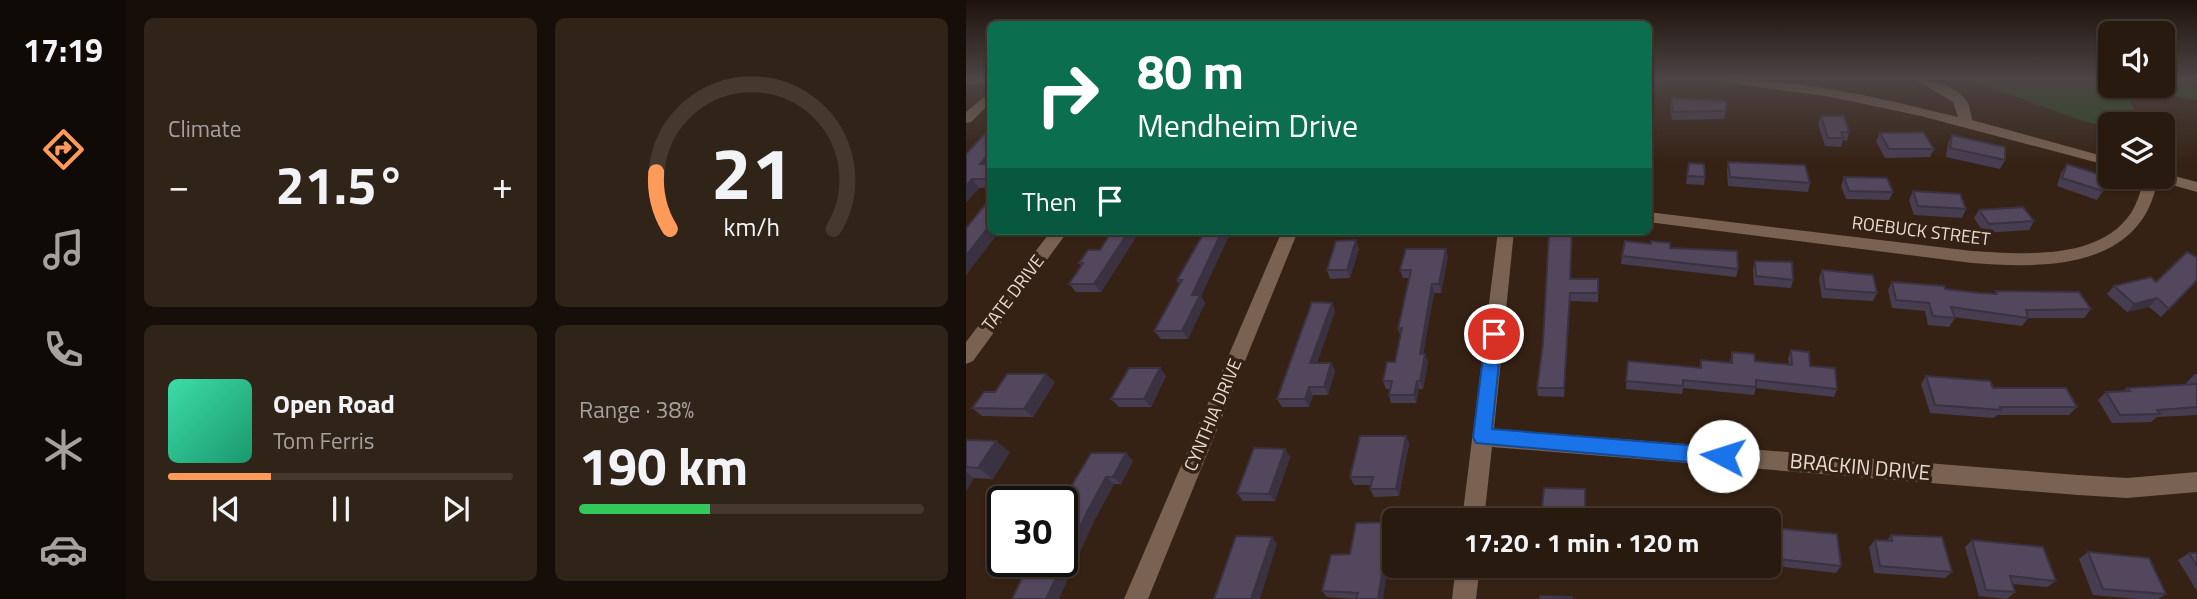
<!DOCTYPE html>
<html lang="en">
<head>
<meta charset="utf-8">
<style>
  :root { --surface:#281a0f; --page:#302318; --text:#f1f3f6; --muted:#a5a19e; --line:#44382f; --accent:#ff9b5a }
  body { margin:0; font-family:"Titillium Web",sans-serif; background:var(--page); color:var(--text); height:100vh; display:flex; flex-direction:column; font-size:26px; white-space:nowrap }
  * { box-sizing:border-box; margin:0 }
  p { font-size:23px; color:var(--muted) }
  .icon { flex:none; width:38px; height:38px; fill:none; stroke:currentColor; stroke-width:2; stroke-linecap:round; stroke-linejoin:round }
  .map { position:relative; flex:1; overflow:hidden }
  .drawer { display:flex; flex-direction:column; gap:18px; padding:18px; background:#160e08; width:840px }
  .drawer>* { flex:none }
  .top-card { position:absolute; left:21px; top:21px; width:665px; height:214px; border-radius:10px; box-shadow:0 2px 5px #0004,0 0 0 2px var(--line); background:#0b6e4f; color:#fff; overflow:hidden }
  .controls { position:absolute; left:1132px; top:21px; display:grid; gap:14px }
  .controls a { display:grid; place-items:center; width:77px; height:77px; border-radius:10px; background:var(--surface); box-shadow:0 2px 5px #0004,0 0 0 2px var(--line); font-size:35px }
  .speed { position:absolute; left:21px; top:486px; display:flex; gap:14px; font-size:35px; font-weight:700; text-align:center }
  .speed>* { display:grid; place-content:center; width:91px; height:91px; border-radius:50%; background:var(--surface); box-shadow:0 2px 5px #0004,0 0 0 2px var(--line); line-height:1 }
  .speed .limit { border:4px solid #111; border-radius:10px; background:#fff; color:#111 }
  .pin { position:absolute; display:grid; place-items:center; width:60px; height:60px; color:#fff; margin:-30px; border:4px solid #fff; border-radius:50%; box-shadow:0 2px 7px #0007 }
  .me { position:absolute; width:77px; margin:-38px; rotate:275deg; stroke-linejoin:round; filter:drop-shadow(0 0 5px #0008) }
  .turn { display:flex; align-items:center; gap:24px; height:147px; padding:0 35px; font-size:32px }
  .turn .icon { width:91px; height:91px; stroke-width:2.5 }
  .turn b { display:block; font-size:49px; line-height:60px }
  .then { display:flex; align-items:center; height:66px; padding:0 35px; background:#0003; gap:14px; font-size:26px }
  .big { font-size:52px; font-weight:700; line-height:1.1 }
  .drawer .widget { flex:1; display:flex; flex-direction:column; justify-content:center; gap:10px; min-width:0; padding:0 24px; border-radius:10px; background:var(--page) }
  .drawer .dial { align-items:center; gap:0 }
  .dial svg { height:182px; overflow:visible; fill:none; stroke:var(--line); stroke-width:7; stroke-linecap:round; text-anchor:middle }
  .dial text { fill:var(--text); stroke:none }
  .song { display:flex; align-items:center; gap:21px }
  .cover { width:84px; height:84px; border-radius:10px; background:linear-gradient(135deg,hsl(160 70% 55%),hsl(160 70% 35%)) }
  .played { height:7px; border-radius:4px; background:linear-gradient(90deg,var(--accent) 30%,var(--line) 30%) }
  .keys { display:flex; justify-content:space-around; direction:ltr }
  .heat { display:flex; justify-content:space-between; align-items:center; font-size:38px; direction:ltr }
  .charge { height:10px; border-radius:5px; background:linear-gradient(90deg,#34c759 38%,var(--line) 0) }
  .drawer .tiles { flex:1; display:grid; gap:18px; grid-template-columns:repeat(2,1fr) }
  .trip { position:absolute; left:416px; top:508px; width:399px; height:70px; border-radius:10px; background:var(--surface); box-shadow:0 2px 5px #0004,0 0 0 2px var(--line); font-weight:700; line-height:70px; text-align:center }
  main { display:flex; flex:1; min-height:0 }
  .tabs { display:flex; flex-direction:column; width:126px; justify-content:space-around; align-items:center; background:#100a06; color:var(--muted) }
  .tabs .icon { width:49px; height:49px }
  .tabs .selected { color:var(--accent) }
  .tabs b { font-size:32px; color:var(--text) }
  .map>svg:first-child { display:block }
  .green { fill:#2a4b20 }
  .lines { fill:none; stroke-linecap:round; stroke-linejoin:round }
  .minor { fill:#796252; fill-rule:evenodd }
  .wall { fill:#473d50 }
  .shaded-wall { fill:#3a3241 }
  .building { fill:#53475d; stroke:#3a3241; stroke-width:2 }
  .route { fill:#1a73e8; stroke:#114b97; stroke-width:2 }
  .labels { text-anchor:middle; stroke-width:7; stroke-linejoin:round; paint-order:stroke }
  .street-label { font-size:18px; fill:#e8dbd2; stroke:#362214 }
  .near-street-label { font-size:21px; fill:#e8dbd2; stroke:#362214 }
</style>
</head>
<body>
<main>
<nav class="tabs">
<b>17:19</b>
<svg class="icon selected" aria-label="directions" viewBox="0 0 24 24"><path d="M12 3l9 9-9 9-9-9zM9 14v-3h6M13 9l2 2-2 2"/></svg>
<svg class="icon" aria-label="music" viewBox="0 0 24 24"><path d="M9 18V5l10-2v13"/><circle cx="6" cy="18" r="3"/><circle cx="16" cy="16" r="3"/></svg>
<svg class="icon" aria-label="phone" viewBox="0 0 24 24"><path d="M5 4h4l2 5-3 2q2 4 5 5l2-3 5 2v4C11 20 4 13 5 4z"/></svg>
<svg class="icon" aria-label="climate" viewBox="0 0 24 24"><path d="M12 3v18M4 7l16 10M4 17L20 7"/></svg>
<svg class="icon" aria-label="car" viewBox="0 0 24 24"><path d="M5 17H2v-5l4-1 3-4h7l3 4 3 1v5h-3M9 17h6M6 11h13"/><circle cx="7" cy="17" r="2"/><circle cx="17" cy="17" r="2"/></svg>
</nav>
<section class="drawer">
<div class="tiles">
<div class="widget"><p>Climate</p>
<div class="heat"><a>−</a><b class="big">21.5°</b><a>+</a></div>
</div>
<div class="widget dial"><svg viewBox="0 0 100 80">
<path d="M14 69A42 42 0 1 1 86 69"/>
<path d="M14 69A42 42 0 0 1 8 44" stroke="#ff9b5a"/>
<text x="50" y="56" font-size="32" font-weight="700">21</text>
<text x="50" y="72" font-size="11">km/h</text>
</svg></div>
<div class="widget">
<div class="song"><i class="cover"></i><div><b>Open Road</b><p>Tom Ferris</p></div></div>
<div class="played"></div>
<div class="keys"><svg class="icon" aria-label="previous" viewBox="0 0 24 24"><path d="M18 5L8 12l10 7zM5 5v14"/></svg><svg class="icon" aria-label="pause" viewBox="0 0 24 24"><path d="M8 5v14M16 5v14"/></svg><svg class="icon" aria-label="next" viewBox="0 0 24 24"><path d="M6 5l10 7-10 7zM19 5v14"/></svg></div>
</div>
<div class="widget"><p>Range · 38%</p><b class="big">190 km</b><div class="charge"></div></div>
</div>
</section>
<div class="map">
<svg width="1231" height="599" viewBox="0 0 1231 599">
  <rect width="100%" height="100%" fill="#362214"/>
  <path class="green" d="M999,79H1144V86H1197V79H1231V100L1159,87L1174,124H1144V128L1118,121Z"/>
  <g class="lines">
    <path class="minor" d="M0,79H24V83L0,84Z
      M756,79C835,79 915,98 992,117L987,102L949,79C965,79 993,87 1002,103C1004,108 1005,115 1006,120L1144,158V166L955,116L860,96L762,83Z
      M24,92V103L5,122L0,123V112Z
      M1197,173L1231,182V192L1192,181C1188,195 1184,209 1175,221C1139,271 1060,267 1006,263L682,222V212L1006,251C1056,254 1133,261 1165,213C1172,202 1175,189 1179,177H1197Z
      M85,231H102L7,361L0,364V342Z
      M316,231H332L182,599H158Z
      M532,231H548L528,429L1112,475L1161,478L1231,472V492L1161,498L1112,495L526,447L518,520H496Z
      M490,565H514L510,599H486Z"/>
  </g>
  <path class="wall" d="M705,98L760,111L758,119L706,120L704,106Z
    M855,116L883,132L881,141L877,140L875,147L859,146L852,124Z
    M24,128V187L13,188L0,202V154Z
    M914,133L968,149L964,157L919,158L910,141Z
    M986,135L1039,160L1034,169L980,157L982,143Z
    M762,162L844,183L842,192L762,186L761,170Z
    M723,163L739,177L738,185L720,184Z
    M1101,164L1137,191L1131,200L1091,186L1095,173Z
    M878,177L927,192L923,200L880,199L875,186Z
    M947,191L1000,209L996,218L948,215L943,200Z
    M1013,210L1068,221L1063,230L1018,233L1008,218Z
    M146,231H177L174,237H170L135,292H110L103,284L115,266L113,263L134,250Z
    M239,231H265L235,296L239,303L222,339H195L188,331L214,285L211,280Z
    M384,231H405L404,234H385Z
    M606,238L604,279H632V302L604,301L598,397L572,396L571,388Z
    M685,244L704,248L772,269L770,277L655,264L656,256Z
    M393,249L384,278L364,279L361,270Z
    M482,257L475,293H468L457,354L462,362L457,389H453L450,403H425L423,395L424,389H420L417,381L429,362L435,336L432,329L443,278H437L434,270Z
    M789,261L827,280L825,288L788,285L787,269Z
    M856,270L911,293L907,301L856,298L853,278Z
    M1231,280L1195,317L1183,307L1161,312L1141,294L1148,286Z
    M926,282L1014,293L1028,294L1030,291L1125,309L1118,318H1062L1056,326L988,317L989,318L983,327L962,325L959,311L926,308L922,290Z
    M366,303L369,311L351,363H365L369,371L362,395H347L343,407H316L311,399Z
    M825,350L871,389L868,397L790,388L788,395L717,388L716,394L660,389L662,361L733,368L735,360L764,362L766,352L789,361L823,364L822,359Z
    M194,368L200,376L185,407H153L145,399Z
    M1229,374H1231V415L1191,417L1185,422L1146,423L1132,400L1140,392L1157,391L1161,388L1222,385L1220,383Z
    M960,376L1027,388L1111,407L1103,415H1031L1028,418L964,413L955,384Z
    M89,382L67,417L16,416L6,408Z
    M440,436L443,444L433,496L408,497L404,489L405,485H388L384,477Z
    M0,440L44,452L27,479L8,478L0,491Z
    M319,449L324,457L309,501H277L271,493Z
    M160,453L167,461L155,484H148L129,519L96,502Z
    M424,522L427,529L390,599L361,597L356,591L384,554Z
    M808,528L875,566L870,573L802,565L803,532L806,533Z
    M925,535L986,572L979,578L908,573L903,547L909,540L921,541Z
    M1006,540L1090,581L1081,587L1046,584L1049,592L1041,599L1013,596L999,547Z
    M1122,552L1200,594L1192,599H1172L1127,595L1113,559Z
    M1223,553H1231V591L1212,560Z"/>
  <path class="shaded-wall" d="M24,152V168L14,164Z
    M6,179L13,188L0,202V186Z
    M24,225V231H34L0,275V256Z
    M163,231H166L170,237L135,292L128,284Z
    M170,231H177L174,237Z
    M256,231H265L235,296L239,303L222,339L216,331L226,295Z
    M390,240L393,249L384,278L381,270Z
    M480,249L482,257L475,293L473,284Z
    M466,284L468,293L456,362L454,354Z
    M604,293V301L598,397V388Z
    M1191,298L1183,307L1161,312L1168,304Z
    M366,303L369,311L348,371L344,363Z
    M459,354L462,362L457,389L454,381Z
    M365,363L369,371L362,395L358,387Z
    M194,368L200,376L185,407L178,399Z
    M80,374L89,382L67,417L58,409Z
    M451,381L453,389L450,403L448,395Z
    M343,387L347,395L343,407L339,399Z
    M440,436L443,444L433,496L430,489Z
    M30,441L44,452L27,479L12,468Z
    M319,449L324,457L309,501L303,494Z
    M160,453L167,461L155,484L147,477Z
    M0,472L8,478L0,491Z
    M140,477L148,484L129,519L93,599H80L121,512Z
    M424,522L427,529L417,599H412Z
    M306,537L311,544L294,599H285Z"/>
  <path class="building" d="M705,98L760,101V111L707,112Z
    M855,116H878L883,132H875L877,138H862Z
    M24,128V152L14,164H24V179H6L0,186V154Z
    M957,132L968,149H923L914,133Z
    M986,135L1039,147V160L984,148Z
    M762,162L839,165L844,183L764,177Z
    M723,163L738,164L739,177L721,176Z
    M1101,164L1141,177L1137,191L1096,178Z
    M878,177L921,178L927,192L883,191Z
    M947,191L994,194L1000,209L952,206Z
    M24,199V225L0,256V228Z
    M1057,207L1068,221L1023,224L1013,210Z
    M146,231H163L128,284H103L117,263H113L122,250H134Z
    M239,231H256L226,295H234L216,331H188L216,280H211Z
    M583,231H606L604,279H632V293H604L598,388H571L577,343Z
    M390,240L381,270H361L370,241Z
    M659,241L685,244V241L704,243V248L771,251L772,269L656,256Z
    M440,249H480L473,284H466L454,354H459L454,381H451L448,395H423L426,381H417L421,362H429L436,328L432,329L445,270H434Z
    M1221,252L1231,257V280L1203,309L1191,298L1168,304L1148,286L1185,277L1190,282Z
    M789,261L826,262L827,280L790,276Z
    M856,270L907,275L911,293L859,289Z
    M926,282L978,286L979,289L1014,293L1031,294L1030,291L1113,292L1125,309L1060,310L1062,318L985,307L989,318L967,316L963,303L930,300Z
    M346,302L366,303L344,363H365L358,387H343L339,399H311Z
    M825,350L843,352L844,366L869,368L871,389L790,380V387L717,380V386L660,381L662,361L735,368V360L766,363V352L788,354L789,361L826,365Z
    M163,368H194L178,399H145Z
    M41,374H80L58,409L6,408L18,392H29Z
    M960,376L1024,381L1027,388H1100L1111,407H1034L1035,410L969,405Z
    M1231,384V407L1191,410L1194,414L1154,415L1140,392L1164,391L1161,388Z
    M394,436H440L430,489H404L407,477H384Z
    M0,440L30,441L12,468L0,467Z
    M288,448L319,449L303,494L271,493Z
    M125,453H160L147,477H140L121,512L80,599H46L64,562H96V502Z
    M578,488L619,489V518H606V520H575Z
    M691,514H710L711,519L763,520H692Z
    M424,522L412,599H390L392,593L356,591L365,555L384,554L390,523Z
    M808,528L871,534L875,566L803,558V532L809,533Z
    M925,535L976,537L986,572L914,566L909,540L926,541Z
    M270,536L306,537L285,599H248Z
    M1006,540L1077,547L1090,581L1044,576L1049,592L1020,590Z
    M1122,552L1183,558L1200,594L1137,589Z
    M1223,553H1231V566Z
    M574,596L606,597V599H574Z"/>
  <linearGradient id="sky" x2="0" y2="1"><stop stop-color="#1e130b"/><stop offset="0.48" stop-color="#4c4445"/><stop offset="1" stop-color="#4c4445" stop-opacity="0"/></linearGradient>
  <rect width="1231" height="163" fill="url(#sky)"/>
  <path class="route" d="M528,327L534,329L536,334L526,429L757,448L763,450L766,456L763,462L757,465L510,443L507,437L520,334L522,329Z"/>
  <g class="labels">
    <g class="street-label">
      <text transform="translate(955 231) rotate(7)" y="6">ROEBUCK STREET</text>
      <text transform="translate(47 293) rotate(-53)" y="6">TATE DRIVE</text>
      <text transform="translate(247 415) rotate(-67)" y="6">CYNTHIA DRIVE</text>
    </g>
    <g class="near-street-label">
      <text transform="translate(894 467) rotate(5)" y="7">BRACKIN DRIVE</text>
    </g>
  </g>
</svg>
<div class="controls">
<a><svg class="icon" aria-label="sound" viewBox="0 0 24 24"><path d="M4 9h4l5-4v14l-5-4H4zM17 9q2 3 0 6"/></svg></a>
<a><svg class="icon" aria-label="layers" viewBox="0 0 24 24"><path d="M12 4l9 5-9 5-9-5zM3 14l9 5 9-5"/></svg></a>
</div>
<div class="speed"><div class="limit">30</div></div>
<div class="pin" style="left:528px;top:334px;background:#d93025"><svg class="icon" aria-label="arrive" viewBox="0 0 24 24"><path d="M6 21V4h12l-3 4 3 4H6"/></svg></div>
<svg class="me" style="left:757px;top:456px" viewBox="-20 -20 40 40"><circle r="19" fill="#fff"/><path d="M0-13L10 11 0 6-10 11z" fill="#1a73e8"/></svg>
<div class="trip">17:20 · 1 min · 120 m</div>
<div class="top-card">
<div class="turn"><svg class="icon" aria-label="right" viewBox="0 0 24 24"><path d="M7 20v-9h11M14 6l5 5-5 5"/></svg><div><b>80 m</b>Mendheim Drive</div></div>
<div class="then">Then<svg class="icon" aria-label="arrive" viewBox="0 0 24 24"><path d="M6 21V4h12l-3 4 3 4H6"/></svg></div>
</div>
</div>
</main>
</body>
</html>
